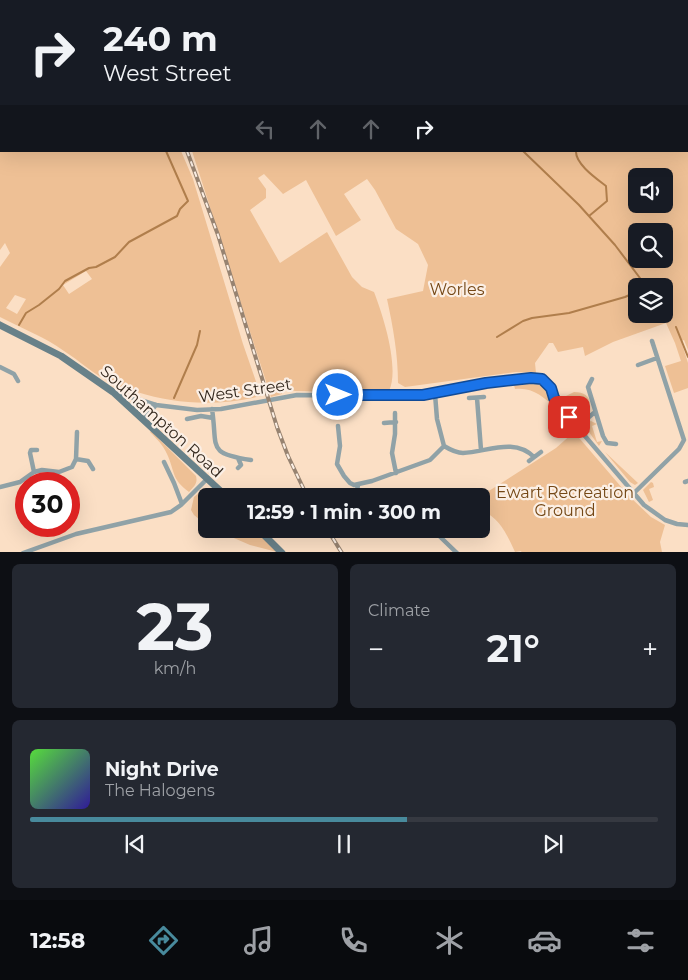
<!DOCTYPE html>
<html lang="en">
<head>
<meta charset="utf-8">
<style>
  :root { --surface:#171b24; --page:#242831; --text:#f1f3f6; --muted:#9ea1a6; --line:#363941; --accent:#488a9c }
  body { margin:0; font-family:Montserrat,sans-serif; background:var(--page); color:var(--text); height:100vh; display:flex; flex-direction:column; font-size:19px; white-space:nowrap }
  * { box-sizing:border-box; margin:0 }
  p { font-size:16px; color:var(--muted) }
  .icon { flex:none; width:28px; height:28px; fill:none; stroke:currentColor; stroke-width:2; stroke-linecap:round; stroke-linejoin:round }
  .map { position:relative; height:552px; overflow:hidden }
  .panel { display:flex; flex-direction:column; gap:12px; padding:12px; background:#0d0f14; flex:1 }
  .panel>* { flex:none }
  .hud { position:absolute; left:0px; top:0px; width:689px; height:152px; box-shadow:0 5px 20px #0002; background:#171b24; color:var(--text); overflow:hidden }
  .tools { position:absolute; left:628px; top:168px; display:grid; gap:10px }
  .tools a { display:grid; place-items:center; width:45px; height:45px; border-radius:8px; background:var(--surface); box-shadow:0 5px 20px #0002; font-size:25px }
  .speed { position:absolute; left:15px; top:472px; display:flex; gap:10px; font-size:25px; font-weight:700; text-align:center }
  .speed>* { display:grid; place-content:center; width:65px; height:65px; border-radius:50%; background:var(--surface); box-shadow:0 5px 20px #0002; line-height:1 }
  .speed .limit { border:8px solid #d22; background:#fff; color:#111 }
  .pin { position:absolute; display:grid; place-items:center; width:42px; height:42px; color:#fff; margin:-21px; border-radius:10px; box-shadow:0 2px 8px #0006 }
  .me { position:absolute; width:55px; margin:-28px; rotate:90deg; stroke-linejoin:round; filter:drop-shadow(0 0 4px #0008) }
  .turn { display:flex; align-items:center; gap:18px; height:105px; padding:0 20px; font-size:22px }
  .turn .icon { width:65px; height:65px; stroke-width:2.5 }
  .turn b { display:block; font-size:35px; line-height:42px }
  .lanes { display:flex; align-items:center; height:48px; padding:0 20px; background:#0003; justify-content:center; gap:25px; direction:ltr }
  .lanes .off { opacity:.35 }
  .big { font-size:38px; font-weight:700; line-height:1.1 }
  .panel .card { flex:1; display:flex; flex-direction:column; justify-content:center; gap:8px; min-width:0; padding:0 18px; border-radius:8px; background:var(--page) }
  .panel .dial { align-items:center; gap:0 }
  .dial b { font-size:65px; line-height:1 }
  .song { display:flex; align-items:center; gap:15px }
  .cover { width:60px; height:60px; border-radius:8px; background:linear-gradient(135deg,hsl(110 70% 55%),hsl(250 70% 35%)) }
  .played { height:5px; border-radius:2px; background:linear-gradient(90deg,var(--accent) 60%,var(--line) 60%) }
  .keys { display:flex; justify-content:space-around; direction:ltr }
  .heat { display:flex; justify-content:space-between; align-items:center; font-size:28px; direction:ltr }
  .panel .tiles { flex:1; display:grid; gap:12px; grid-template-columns:1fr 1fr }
  .card:last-child { grid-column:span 2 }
  .trip { position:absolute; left:198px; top:488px; width:292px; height:50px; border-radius:8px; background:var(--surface); box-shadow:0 5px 20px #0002; font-weight:700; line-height:50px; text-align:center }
  .menu { display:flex; height:80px; justify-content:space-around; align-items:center; background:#090b0e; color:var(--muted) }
  .menu .icon { width:35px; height:35px }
  .menu .current { color:var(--accent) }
  .menu b { font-size:22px; color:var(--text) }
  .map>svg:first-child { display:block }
  .green { fill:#eec095; fill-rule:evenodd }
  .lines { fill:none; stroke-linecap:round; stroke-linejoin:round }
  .stream { stroke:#b07e4c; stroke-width:2 }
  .street { stroke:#90a2a7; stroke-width:4.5 }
  .secondary { stroke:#688189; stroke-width:7 }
  .rail-casing { stroke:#978371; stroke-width:4 }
  .rail { stroke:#fbefe5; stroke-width:2; stroke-dasharray:5.5; stroke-linecap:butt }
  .route-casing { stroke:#114b97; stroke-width:12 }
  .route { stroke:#1a73e8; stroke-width:9 }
  .labels { text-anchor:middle; stroke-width:4.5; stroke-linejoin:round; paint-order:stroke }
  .park-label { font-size:16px; fill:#754816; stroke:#fbefe5 }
  .street-label { font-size:16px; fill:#31261c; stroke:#fbefe5 }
</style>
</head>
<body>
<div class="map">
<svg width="688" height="553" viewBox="0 0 688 553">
  <rect width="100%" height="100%" fill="#fbdfc5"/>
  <path class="green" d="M0,0H117L118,1H1V151H181L193,179L243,344L261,396C219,406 178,405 137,392C129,389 119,387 112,383C94,375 80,361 64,351C45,337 21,328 0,317V267L10,253L5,243L0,250ZM86,271L92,279L69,294L63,285ZM15,295L26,299L17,314L6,308Z
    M121,0H340L341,1H122Z
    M345,0H688V350L684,340L681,341L688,363V388L674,393L665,366L681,361L675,343L666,323L613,342L585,356L583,347L558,352L553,343H549L535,363L536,373L516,372L405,387L398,383C398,354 393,327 387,299L423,291L428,265L418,244L396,229L375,190L367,179L344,194L361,220L336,236L306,180L283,194L264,174L258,178L266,189V198L250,210L280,263L327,232L352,277L362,287L374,292C383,315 400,368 389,391L384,393L295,391L288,389L282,384V394L271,397L192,151H688V1H344ZM636,176H664V204H636ZM636,231H664V259H636ZM636,286H664V314H636Z
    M537,380C550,384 550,397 557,407L556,408C543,397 533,387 515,389L514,385L517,382Z
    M574,392C592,392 595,407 580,415L573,413L565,402L566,396Z
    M591,421L597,424L592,426L597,442L602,441L599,446L586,428L588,422Z
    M151,431L196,476C198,484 194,486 189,492C171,479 175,471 167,454C163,445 157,439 150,432Z
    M574,432L629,496L651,517L665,525L660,542L662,552L522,553L521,551L515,552C507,535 500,517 481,511V496L556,448Z
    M605,452L638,483L635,485L630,482Z
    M651,482L653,483L654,487L649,489L653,500L649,502L643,490Z
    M205,488L211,489L219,496H206V525L194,515L191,510L194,497Z
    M213,529H254L277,552L250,545Z"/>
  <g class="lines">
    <path class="stream" d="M256,0L257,1
      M360,0L361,1
      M161,1L162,0
      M523,151L579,205L615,245L646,286
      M576,151C575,164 597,179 606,186L607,201L589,216
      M664,310L667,314
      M19,325L26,313L39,305L59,289L65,281L89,268L96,267L115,257L129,242L177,216L180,209L188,201L166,151
      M676,327L688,357
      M497,337L523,321L532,318L569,313L625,297L636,292
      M174,398L197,345L200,331"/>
    <path class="street" d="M638,365L657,358
      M0,367L14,374L18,381
      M592,379L588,387L603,436L607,443L616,444
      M115,392L156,405L197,410L221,409L297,395L412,396L435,394L466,386L505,380L541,379C552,386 554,398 561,408L644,505L665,520L677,524L688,525
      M435,394L437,419L444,446C449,449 456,453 463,453C487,452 514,437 534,457
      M469,398L484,397
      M477,398L481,450
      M552,406L568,427L571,429L576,426
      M212,409C218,448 206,453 251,460
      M395,413V434L392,453L396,473
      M144,419L156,405
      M187,419L201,416L213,418
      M384,423L396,422
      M338,426L340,446L337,464L344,476L350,483L354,485L372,481L430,460L444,446
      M577,427L595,412
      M76,459L88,461L93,469
      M529,461L541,452
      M164,462L174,483L182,504
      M238,468L241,465L238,458
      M34,472L30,453L31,450H37
      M685,482L688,481
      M0,487L20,482L34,472L42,470L59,472L72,467L76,459L77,432
      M634,493L679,449L684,440L652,341
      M356,496L358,485
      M432,529L457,553
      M23,553L76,534L171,512L181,505L208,478"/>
    <path class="secondary" d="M0,325L61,356L113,392L226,496
      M258,529L282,553"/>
    <defs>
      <path id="rail" d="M117,0V1
        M187,151L218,235L277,427L288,456L307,496
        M327,529L342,553"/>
    </defs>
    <use href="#rail" class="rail-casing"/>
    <use href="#rail" class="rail"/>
  </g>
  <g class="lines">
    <defs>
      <path id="route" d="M338,395H423L486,383L531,378L542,379L551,388L554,398L569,417"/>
    </defs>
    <use href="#route" class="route-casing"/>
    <use href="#route" class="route"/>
  </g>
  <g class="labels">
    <g class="park-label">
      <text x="457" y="295">Worles</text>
      <text x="565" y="498">Ewart Recreation<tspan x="565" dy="18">Ground</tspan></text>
    </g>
    <g class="street-label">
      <text transform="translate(245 390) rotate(-8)" y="6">West Street</text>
      <text transform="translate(162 421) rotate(42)" y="6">Southampton Road</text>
    </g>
  </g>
</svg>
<div class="tools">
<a><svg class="icon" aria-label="sound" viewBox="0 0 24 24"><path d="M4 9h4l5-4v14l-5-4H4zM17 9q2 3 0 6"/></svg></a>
<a><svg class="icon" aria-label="search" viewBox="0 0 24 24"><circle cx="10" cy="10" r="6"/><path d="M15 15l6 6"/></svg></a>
<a><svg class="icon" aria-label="layers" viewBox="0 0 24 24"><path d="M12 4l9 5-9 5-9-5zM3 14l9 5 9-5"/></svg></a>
</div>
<div class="speed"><div class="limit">30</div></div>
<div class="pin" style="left:569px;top:417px;background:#d93025"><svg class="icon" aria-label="arrive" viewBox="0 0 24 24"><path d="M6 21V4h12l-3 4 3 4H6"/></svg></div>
<svg class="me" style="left:338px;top:395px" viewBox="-20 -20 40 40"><circle r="17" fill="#1a73e8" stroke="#fff" stroke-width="3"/><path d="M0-11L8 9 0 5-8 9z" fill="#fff"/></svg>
<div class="trip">12:59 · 1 min · 300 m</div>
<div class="hud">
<div class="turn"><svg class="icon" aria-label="right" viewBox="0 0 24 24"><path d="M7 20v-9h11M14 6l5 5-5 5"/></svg><div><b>240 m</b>West Street</div></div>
<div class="lanes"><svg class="icon off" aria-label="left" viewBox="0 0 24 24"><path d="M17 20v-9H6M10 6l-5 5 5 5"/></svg><svg class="icon off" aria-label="ahead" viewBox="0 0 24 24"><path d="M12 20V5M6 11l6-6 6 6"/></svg><svg class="icon off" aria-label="ahead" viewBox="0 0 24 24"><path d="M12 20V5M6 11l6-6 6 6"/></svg><svg class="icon" aria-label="right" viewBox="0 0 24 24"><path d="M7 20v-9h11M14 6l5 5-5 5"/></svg></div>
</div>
</div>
<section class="panel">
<div class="tiles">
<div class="card dial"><b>23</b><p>km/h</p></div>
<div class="card"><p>Climate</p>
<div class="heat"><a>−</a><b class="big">21°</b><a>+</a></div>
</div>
<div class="card">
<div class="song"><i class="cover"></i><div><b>Night Drive</b><p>The Halogens</p></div></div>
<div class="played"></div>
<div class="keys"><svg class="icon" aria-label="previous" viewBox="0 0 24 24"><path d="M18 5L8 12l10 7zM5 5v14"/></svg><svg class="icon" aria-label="pause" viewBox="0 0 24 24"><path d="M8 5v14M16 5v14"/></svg><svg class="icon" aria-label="next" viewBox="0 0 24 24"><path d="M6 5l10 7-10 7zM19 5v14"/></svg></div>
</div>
</div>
</section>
<nav class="menu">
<b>12:58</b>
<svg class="icon current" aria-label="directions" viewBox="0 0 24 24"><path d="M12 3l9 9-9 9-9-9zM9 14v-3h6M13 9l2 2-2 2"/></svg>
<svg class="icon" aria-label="music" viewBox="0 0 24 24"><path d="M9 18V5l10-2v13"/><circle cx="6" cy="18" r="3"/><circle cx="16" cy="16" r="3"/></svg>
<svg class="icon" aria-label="phone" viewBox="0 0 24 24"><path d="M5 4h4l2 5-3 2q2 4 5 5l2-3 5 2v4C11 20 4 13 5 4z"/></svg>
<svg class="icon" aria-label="climate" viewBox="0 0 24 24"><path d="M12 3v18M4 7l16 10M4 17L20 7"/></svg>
<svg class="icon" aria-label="car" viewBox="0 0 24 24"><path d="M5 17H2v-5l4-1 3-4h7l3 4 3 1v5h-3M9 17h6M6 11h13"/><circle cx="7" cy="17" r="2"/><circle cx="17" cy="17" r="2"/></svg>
<svg class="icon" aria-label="filters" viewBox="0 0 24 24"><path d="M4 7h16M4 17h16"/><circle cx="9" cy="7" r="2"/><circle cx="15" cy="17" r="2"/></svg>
</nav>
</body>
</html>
